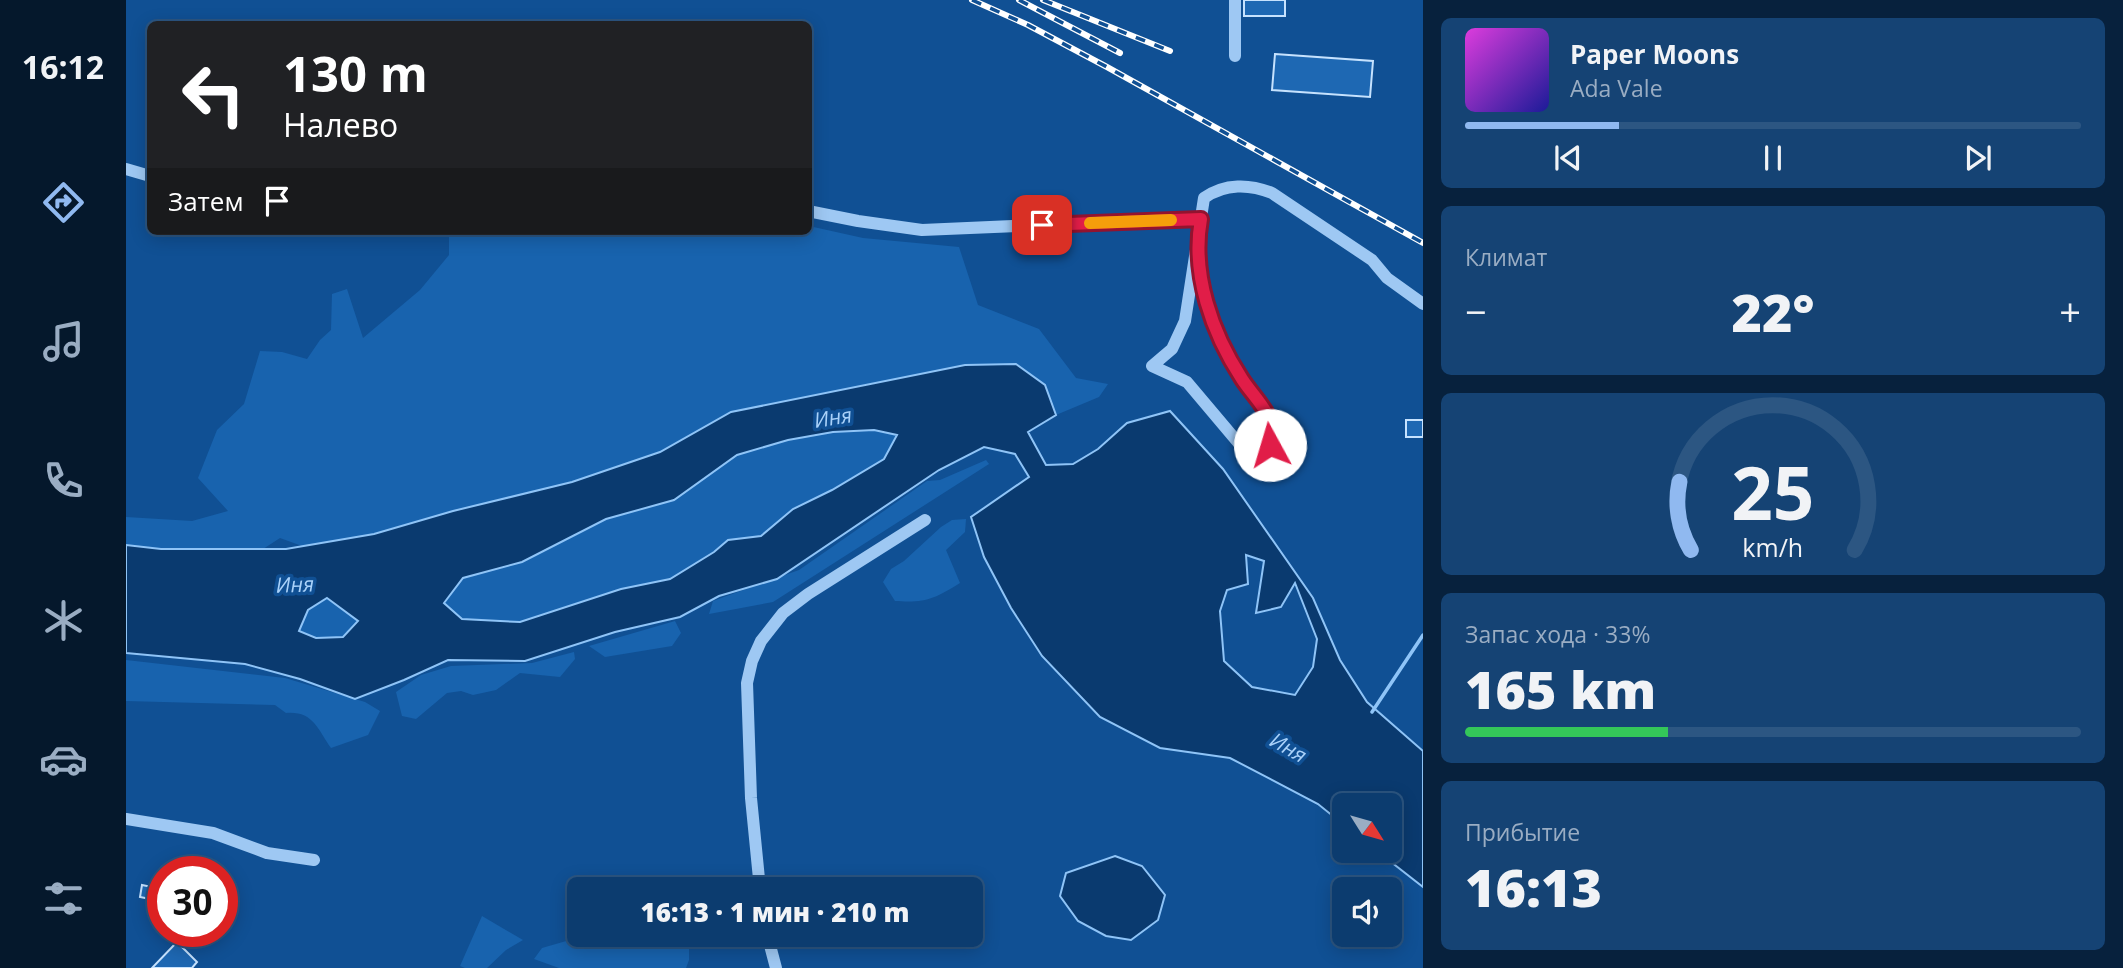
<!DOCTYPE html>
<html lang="ru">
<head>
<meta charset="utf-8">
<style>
  :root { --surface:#0c3c6f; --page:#154374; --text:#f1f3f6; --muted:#9aadc3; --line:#2c5682; --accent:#90b9f0 }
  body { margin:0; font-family:"Open Sans",sans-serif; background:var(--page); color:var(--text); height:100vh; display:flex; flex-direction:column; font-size:26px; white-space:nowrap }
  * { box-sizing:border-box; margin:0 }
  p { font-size:23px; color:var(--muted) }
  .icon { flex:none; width:38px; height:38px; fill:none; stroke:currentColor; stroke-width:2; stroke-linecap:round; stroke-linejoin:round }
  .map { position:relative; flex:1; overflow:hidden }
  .details { display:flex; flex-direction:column; gap:18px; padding:18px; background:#07213d; width:700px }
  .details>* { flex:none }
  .banner { position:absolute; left:21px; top:21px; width:665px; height:214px; border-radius:10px; box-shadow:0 4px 18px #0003,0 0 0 2px var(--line); background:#202124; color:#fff; overflow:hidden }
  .needle { width:46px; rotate:127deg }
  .controls { position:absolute; left:1206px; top:793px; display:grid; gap:14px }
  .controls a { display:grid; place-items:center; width:70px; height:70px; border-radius:10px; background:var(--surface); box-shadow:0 4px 18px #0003,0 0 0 2px var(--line); font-size:35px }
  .speed { position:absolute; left:21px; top:856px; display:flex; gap:14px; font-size:35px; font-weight:700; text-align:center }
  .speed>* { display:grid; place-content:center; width:91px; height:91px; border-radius:50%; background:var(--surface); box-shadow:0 4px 18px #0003,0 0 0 2px var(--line); line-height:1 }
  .speed .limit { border:10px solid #d22; background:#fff; color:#111 }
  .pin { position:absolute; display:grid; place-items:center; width:60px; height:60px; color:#fff; margin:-30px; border-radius:14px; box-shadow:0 4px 10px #0006 }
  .me { position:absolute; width:77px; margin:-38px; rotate:354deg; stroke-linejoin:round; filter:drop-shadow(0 0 5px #0008) }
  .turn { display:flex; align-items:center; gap:24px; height:147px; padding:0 21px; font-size:32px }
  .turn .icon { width:91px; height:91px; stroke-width:2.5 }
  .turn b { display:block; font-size:49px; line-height:60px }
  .then { display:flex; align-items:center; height:66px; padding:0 21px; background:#0003; gap:14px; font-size:26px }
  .big { font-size:52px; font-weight:800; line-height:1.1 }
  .details .widget { flex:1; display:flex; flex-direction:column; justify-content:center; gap:10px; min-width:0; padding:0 24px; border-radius:10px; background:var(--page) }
  .details .dial { align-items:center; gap:0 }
  .dial svg { height:182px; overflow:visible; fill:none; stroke:var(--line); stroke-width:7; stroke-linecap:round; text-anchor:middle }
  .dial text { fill:var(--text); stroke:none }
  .song { display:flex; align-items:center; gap:21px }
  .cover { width:84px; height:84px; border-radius:10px; background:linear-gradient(135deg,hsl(300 70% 55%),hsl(240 70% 35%)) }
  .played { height:7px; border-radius:4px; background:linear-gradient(90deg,var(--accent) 25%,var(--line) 25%) }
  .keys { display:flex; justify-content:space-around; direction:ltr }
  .heat { display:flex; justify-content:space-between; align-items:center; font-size:38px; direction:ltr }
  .charge { height:10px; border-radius:5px; background:linear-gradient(90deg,#34c759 33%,var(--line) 0) }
  .trip { position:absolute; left:441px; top:877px; width:416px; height:70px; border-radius:10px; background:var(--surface); box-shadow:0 4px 18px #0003,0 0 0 2px var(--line); font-weight:800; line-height:70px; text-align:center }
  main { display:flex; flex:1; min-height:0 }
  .dock { display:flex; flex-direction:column; width:126px; justify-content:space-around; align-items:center; background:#05182c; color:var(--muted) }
  .dock .icon { width:49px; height:49px }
  .dock .active { color:var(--accent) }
  .dock b { font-size:32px; color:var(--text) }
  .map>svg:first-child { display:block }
  .green { fill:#1863ae }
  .water { fill:#0a3a6f; stroke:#8fc4f7; stroke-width:2; fill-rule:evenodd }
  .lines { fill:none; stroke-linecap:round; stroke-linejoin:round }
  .stream { stroke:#8fc4f7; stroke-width:3.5 }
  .building { fill:#1e68b3; stroke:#c6e2fe; stroke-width:2 }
  .minor { stroke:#9ec8f3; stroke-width:12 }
  .rail-casing { stroke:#fff; stroke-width:6 }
  .rail { stroke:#105094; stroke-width:3.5; stroke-dasharray:10; stroke-linecap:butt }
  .route-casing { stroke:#92132f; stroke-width:18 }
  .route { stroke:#e11d48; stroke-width:12 }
  .slow { stroke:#f59e0b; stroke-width:12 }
  .labels { text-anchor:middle; stroke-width:7; stroke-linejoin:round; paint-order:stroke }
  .water-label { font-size:21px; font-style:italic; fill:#aad2fa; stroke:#105094 }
</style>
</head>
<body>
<main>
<nav class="dock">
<b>16:12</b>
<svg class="icon active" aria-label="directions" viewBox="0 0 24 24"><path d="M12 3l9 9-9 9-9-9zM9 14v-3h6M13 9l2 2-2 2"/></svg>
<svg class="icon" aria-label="music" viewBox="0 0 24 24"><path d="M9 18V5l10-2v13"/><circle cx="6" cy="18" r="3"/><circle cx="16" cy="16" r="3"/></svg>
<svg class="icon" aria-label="phone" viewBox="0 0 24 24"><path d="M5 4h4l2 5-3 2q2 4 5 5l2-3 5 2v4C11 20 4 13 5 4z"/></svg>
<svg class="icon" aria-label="climate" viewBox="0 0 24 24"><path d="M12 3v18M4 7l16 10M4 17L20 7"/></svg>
<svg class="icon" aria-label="car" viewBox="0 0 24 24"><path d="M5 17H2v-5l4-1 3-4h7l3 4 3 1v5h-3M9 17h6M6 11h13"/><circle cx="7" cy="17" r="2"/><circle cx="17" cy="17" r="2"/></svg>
<svg class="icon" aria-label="filters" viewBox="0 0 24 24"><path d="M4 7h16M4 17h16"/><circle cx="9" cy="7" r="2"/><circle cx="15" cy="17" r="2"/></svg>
</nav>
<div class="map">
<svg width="1297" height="968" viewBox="0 0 1297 968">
  <rect width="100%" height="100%" fill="#105094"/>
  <path class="green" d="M683,226L737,238L833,247L852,305L913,329L950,378L982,384L973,397L930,415L919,385L890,364L839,365L605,412L534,452L446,482L327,511L248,534L176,546L154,538L137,549H35L0,545V517L66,521L102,511L72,478L91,430L118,404L134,351L156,352L181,359L194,340L205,330L206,294L221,289L237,338L294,290L323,255V231H682Z
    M748,430L771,435L758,459L706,490L667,509L634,537L602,540L588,552L544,579L495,589L394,622L336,619L318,603L337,578L396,562L480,519L548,500L611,455L662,440L707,432Z
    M860,460L863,464L647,602L583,614L587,601L673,570L801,481L814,480Z
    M840,519L839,532L820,550L834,583C808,599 800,603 769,601L757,582L765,569L778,561L815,527L826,520Z
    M202,598L233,621L218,637L190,638L173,631L182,610Z
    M549,621L555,633L546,646L479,657L463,646Z
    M448,652L449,659L434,677L394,673L370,690L347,695L335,691L321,693L290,719L276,716L270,692L295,675L325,666L406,663Z
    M0,660L159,678L239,702L254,711L242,735L205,748C191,728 187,711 160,713L149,705L0,701Z
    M356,916L397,940L380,950L361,968H339L334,966Z
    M461,935H497L525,946L550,935L563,941V960L560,968H433L408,959L416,948Z"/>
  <path class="water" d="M890,364L919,385L930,415L902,432L920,465L947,464L972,449L1001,423L1044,411L1097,469L1187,598L1214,660L1241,702L1297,751V887L1251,851L1264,850V805H1218V825L1192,804L1104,758L1034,748L974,717L916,656L885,608L858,557L845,517L903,477L889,454L858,447L813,470L651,579L593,596L554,617L489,632L399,661L322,660L278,680L229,699L174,679L119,664L0,653V545L35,549H160L248,534L327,511L446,482L534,452L605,412L839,365ZM748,430L771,435L758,459L706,490L667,509L635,536L602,540L588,552L544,579L495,589L394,622L336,619L318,603L337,578L396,562L480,519L548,500L611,455L662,440L707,432ZM1120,555L1138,561L1130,613L1155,607L1169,583L1191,639L1187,667L1169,695L1126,687L1098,661L1094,611L1101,590L1122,584ZM201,598L232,621L217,637L190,638L173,631L182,610Z
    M989,856L1016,866L1039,895L1032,920L1005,940L980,936L952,921L934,896L940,873Z"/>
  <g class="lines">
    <path class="stream" d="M1246,712L1297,635"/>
  </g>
  <path class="building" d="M1118,0H1159V16H1118Z
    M1149,54L1247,61L1244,97L1146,90Z
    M1280,420H1297V437H1280Z
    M16,885L31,888L29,900L14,897Z
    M51,942L71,962L66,968H26Z"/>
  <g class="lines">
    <path class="minor" d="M1109,56V0
      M0,169L24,176
      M682,211L732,221L796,230L1075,218
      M1071,240C1075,276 1080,308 1095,340C1101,353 1108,367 1116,379C1126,395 1148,414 1149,434C1149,445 1134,453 1124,451C1121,450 1118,447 1115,446L1061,382L1026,366L1046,349L1059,321L1078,198C1099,183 1124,184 1146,193L1246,260L1261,278L1297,304
      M0,819L87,833L141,853L188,860
      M634,889L625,798L621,683L626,661L635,641L657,613L682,594L799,520
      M641,934L650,968"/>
    <defs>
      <path id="rail" d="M846,0L902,25L981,67L1297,243
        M893,0L994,53
        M917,0L1044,51"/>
    </defs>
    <use href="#rail" class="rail-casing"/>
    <use href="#rail" class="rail"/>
  </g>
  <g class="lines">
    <defs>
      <path id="route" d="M916,225L1075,219C1065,274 1086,333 1116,379C1125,393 1138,405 1144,420C1149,429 1150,436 1144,445"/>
    </defs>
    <use href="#route" class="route-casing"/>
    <use href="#route" class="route"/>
    <path class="slow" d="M964,223L1045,220"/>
  </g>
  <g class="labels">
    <g class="water-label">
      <text transform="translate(707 418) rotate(-9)" y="7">Иня</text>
      <text transform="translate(169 585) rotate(-2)" y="7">Иня</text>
      <text transform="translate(1162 748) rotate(30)" y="7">Иня</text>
    </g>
  </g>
</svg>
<div class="controls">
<a><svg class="needle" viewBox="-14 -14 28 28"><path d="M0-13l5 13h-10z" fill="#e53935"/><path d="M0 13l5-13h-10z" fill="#9aadc3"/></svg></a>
<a><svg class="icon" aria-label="sound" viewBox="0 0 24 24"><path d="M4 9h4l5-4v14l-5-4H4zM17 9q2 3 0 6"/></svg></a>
</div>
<div class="speed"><div class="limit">30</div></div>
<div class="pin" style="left:916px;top:225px;background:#d93025"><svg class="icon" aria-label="arrive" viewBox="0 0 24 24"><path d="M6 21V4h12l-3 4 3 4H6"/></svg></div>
<svg class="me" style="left:1144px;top:445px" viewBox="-20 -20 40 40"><circle r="19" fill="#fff"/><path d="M0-13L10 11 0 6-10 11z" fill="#e11d48"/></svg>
<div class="trip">16:13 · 1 мин · 210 m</div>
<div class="banner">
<div class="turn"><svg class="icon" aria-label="left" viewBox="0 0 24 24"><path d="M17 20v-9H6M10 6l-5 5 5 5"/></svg><div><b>130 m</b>Налево</div></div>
<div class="then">Затем<svg class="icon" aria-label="arrive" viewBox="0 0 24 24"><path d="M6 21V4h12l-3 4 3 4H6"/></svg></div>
</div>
</div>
<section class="details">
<div class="widget">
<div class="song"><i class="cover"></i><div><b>Paper Moons</b><p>Ada Vale</p></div></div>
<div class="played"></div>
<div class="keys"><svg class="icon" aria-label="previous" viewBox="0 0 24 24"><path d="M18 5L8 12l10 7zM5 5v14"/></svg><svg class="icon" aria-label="pause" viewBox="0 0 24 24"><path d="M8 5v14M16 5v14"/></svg><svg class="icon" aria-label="next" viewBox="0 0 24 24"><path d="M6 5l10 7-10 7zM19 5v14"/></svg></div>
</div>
<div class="widget"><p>Климат</p>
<div class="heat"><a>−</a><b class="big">22°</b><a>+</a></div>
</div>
<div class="widget dial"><svg viewBox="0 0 100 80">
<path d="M14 69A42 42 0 1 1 86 69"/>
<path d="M14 69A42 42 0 0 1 9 39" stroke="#90b9f0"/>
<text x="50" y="56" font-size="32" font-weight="700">25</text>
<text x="50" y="72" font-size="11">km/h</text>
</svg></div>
<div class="widget"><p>Запас хода · 33%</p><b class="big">165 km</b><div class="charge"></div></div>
<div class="widget"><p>Прибытие</p><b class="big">16:13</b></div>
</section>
</main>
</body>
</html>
